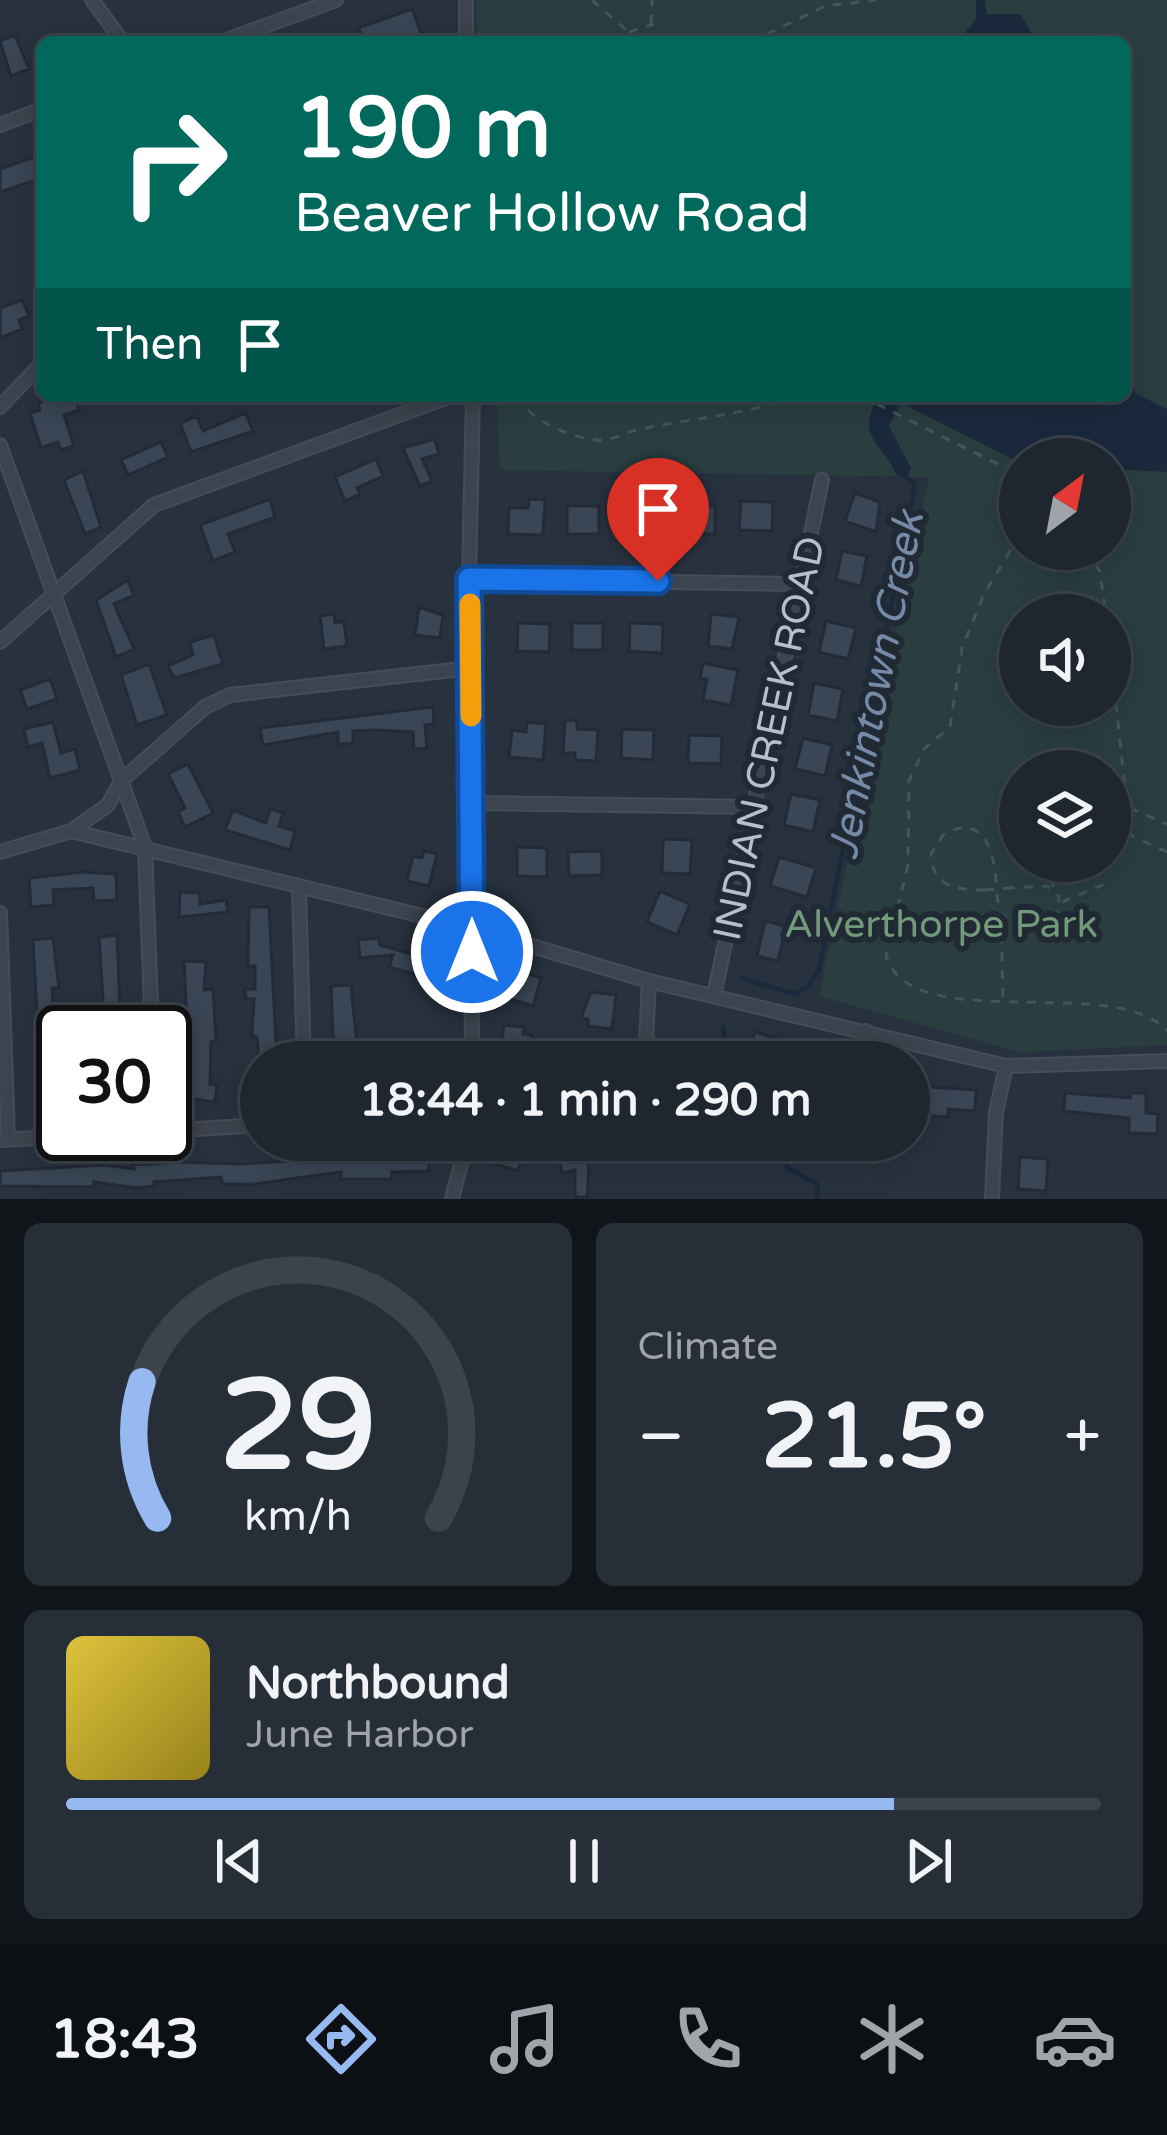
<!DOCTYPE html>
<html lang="en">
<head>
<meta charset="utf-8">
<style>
  :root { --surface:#1e262f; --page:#262e37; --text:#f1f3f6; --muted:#a1a5aa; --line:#3c434b; --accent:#96b9f1 }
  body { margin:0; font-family:"Varela Round",sans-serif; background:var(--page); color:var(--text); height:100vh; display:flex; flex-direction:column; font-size:45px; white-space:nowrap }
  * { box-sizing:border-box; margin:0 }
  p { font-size:39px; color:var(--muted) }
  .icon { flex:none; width:66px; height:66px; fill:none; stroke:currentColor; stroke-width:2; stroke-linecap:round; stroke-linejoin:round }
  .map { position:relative; height:1199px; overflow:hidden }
  .sheet { display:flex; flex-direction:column; gap:24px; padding:24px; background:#10151a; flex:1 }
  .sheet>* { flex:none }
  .guide { position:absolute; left:36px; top:36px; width:1095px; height:366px; border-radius:18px; box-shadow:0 6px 30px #0003,0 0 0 3px var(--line); background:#00695c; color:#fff; overflow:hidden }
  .needle { width:78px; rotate:32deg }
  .controls { position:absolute; left:999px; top:438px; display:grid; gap:24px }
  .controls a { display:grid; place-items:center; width:132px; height:132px; border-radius:50%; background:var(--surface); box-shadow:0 6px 30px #0003,0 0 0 3px var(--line); font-size:60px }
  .speed { position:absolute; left:36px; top:1005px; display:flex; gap:24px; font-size:60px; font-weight:700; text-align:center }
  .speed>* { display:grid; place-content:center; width:156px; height:156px; border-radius:50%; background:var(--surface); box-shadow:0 6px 30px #0003,0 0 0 3px var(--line); line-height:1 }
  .speed .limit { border:6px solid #111; border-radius:18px; background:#fff; color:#111 }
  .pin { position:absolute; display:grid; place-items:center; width:102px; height:102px; color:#fff; margin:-123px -51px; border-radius:50% 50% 50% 0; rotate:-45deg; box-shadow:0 0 12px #0007 }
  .pin .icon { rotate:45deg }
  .me { position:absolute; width:132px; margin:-66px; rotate:0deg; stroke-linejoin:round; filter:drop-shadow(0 0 9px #0008) }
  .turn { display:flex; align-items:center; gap:42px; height:252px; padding:0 60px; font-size:54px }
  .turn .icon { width:156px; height:156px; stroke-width:2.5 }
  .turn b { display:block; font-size:84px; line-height:102px }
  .then { display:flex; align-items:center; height:114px; padding:0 60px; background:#0003; gap:24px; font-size:45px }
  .big { font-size:90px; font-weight:700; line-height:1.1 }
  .sheet .card { flex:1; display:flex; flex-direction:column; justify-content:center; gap:18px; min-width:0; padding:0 42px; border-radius:18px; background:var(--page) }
  .sheet .dial { align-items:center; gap:0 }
  .dial svg { height:312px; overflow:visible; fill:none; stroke:var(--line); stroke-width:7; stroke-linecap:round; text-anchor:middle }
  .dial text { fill:var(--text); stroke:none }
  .song { display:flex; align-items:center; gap:36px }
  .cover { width:144px; height:144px; border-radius:18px; background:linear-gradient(135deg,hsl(50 70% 55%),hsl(50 70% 35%)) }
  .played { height:12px; border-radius:6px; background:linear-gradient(90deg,var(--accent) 80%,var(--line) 80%) }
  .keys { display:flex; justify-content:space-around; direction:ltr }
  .heat { display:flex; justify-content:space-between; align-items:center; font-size:66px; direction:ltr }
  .sheet .tiles { flex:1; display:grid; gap:24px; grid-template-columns:1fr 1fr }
  .card:last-child { grid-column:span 2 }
  .trip { position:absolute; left:240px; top:1041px; width:690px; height:120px; border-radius:60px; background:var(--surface); box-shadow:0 6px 30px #0003,0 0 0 3px var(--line); font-weight:700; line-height:120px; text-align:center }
  .tabs { display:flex; height:192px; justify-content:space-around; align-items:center; background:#0c0f13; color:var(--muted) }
  .tabs .icon { width:84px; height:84px }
  .tabs .current { color:var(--accent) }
  .tabs b { font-size:54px; color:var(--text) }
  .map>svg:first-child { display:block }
  .green { fill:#2a3e40; fill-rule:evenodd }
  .water { fill:#1b293d }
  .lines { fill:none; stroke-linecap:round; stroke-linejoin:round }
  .stream { stroke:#1b293d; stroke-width:4.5 }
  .building { fill:#3a4655; stroke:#232b37; stroke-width:3 }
  .minor-casing { stroke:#454d59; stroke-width:16 }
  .path { stroke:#435758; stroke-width:3; stroke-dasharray:9 9; stroke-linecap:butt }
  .minor { stroke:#3c444f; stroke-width:12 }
  .path-bridge { stroke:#435758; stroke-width:3; stroke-dasharray:9 9; stroke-linecap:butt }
  .route-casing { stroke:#114b97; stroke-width:30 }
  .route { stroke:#1a73e8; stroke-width:21 }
  .slow { stroke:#f59e0b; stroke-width:21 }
  .labels { text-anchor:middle; stroke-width:12; stroke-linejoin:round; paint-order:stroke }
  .street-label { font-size:39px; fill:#b8bfca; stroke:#212935 }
  .park-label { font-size:39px; fill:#71997a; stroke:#212935 }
  .water-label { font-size:42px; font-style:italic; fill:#748aa6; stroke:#212935 }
</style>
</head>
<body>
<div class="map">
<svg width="1167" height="1199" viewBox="0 0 1167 1199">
  <rect width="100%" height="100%" fill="#28323f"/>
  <path class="green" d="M476,0H1167V1045L1020,1052L819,996L929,477L500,470L497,400V396H1125V42H477ZM1020,459H1110V549H1020ZM1020,615H1110V705H1020ZM1020,771H1110V861H1020Z"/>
  <path class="water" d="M976,0H985L987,14H1020L1037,42H958L976,19Z
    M1125,360L1135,393L1167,409V472L1110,469V459H1020V463L901,403L889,426L911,468L907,476H897C882,440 855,440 878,396H1125Z"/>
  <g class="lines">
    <path class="stream" d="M741,978L795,994L808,987L819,970L915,484L903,475
      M723,1027L728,1062
      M772,1140L788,1168L818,1185L817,1199"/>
  </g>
  <path class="building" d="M412,9L423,38L365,42L358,28Z
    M15,35L29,69L11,76L0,41Z
    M42,154V178L0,192V169Z
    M22,300L29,316L19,320L22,329L0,338V308Z
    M56,396L59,404L75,399L79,410L64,415L74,446L61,450L58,442L41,448L30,413L40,410L38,403Z
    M245,413L253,431L191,452L180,423L197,416L203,431Z
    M435,439L439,454L422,459L432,481L420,486L403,448Z
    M161,442L168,457L128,475L121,460Z
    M376,459L383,476L357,488L360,494L345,501L335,477Z
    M83,471L101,527L85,534L64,480Z
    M855,493L880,502L876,532L845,521Z
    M270,499L275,517L228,534L235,552L213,561L200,525Z
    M529,499L545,500L543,535L508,534L509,508H528Z
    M741,501L773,502L772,531L739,530Z
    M624,505L656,506L655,535L623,533Z
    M684,505L715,506V534L683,533Z
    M567,506H599V534H567Z
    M842,551L867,556L861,586L836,580Z
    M128,580L134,595L114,604L134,649L116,657L96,600Z
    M419,607L443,615L440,638L415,635Z
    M334,614L335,623L344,621L347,646L324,649L320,616Z
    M711,614L739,617L732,649L708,646Z
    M826,621L856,628L848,659L819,652Z
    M518,623L550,624L549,652L517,651Z
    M572,623H603V650H572Z
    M630,623L663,624L662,653L629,651Z
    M214,635L223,664L174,678L168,666L193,655L190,642Z
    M703,663L738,670L731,705L703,700L707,679L700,678Z
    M149,664L167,715L137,725L121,675Z
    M50,679L57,699L27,709L20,690Z
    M814,683L843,689L837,721L808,715Z
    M433,707L434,724L425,725L427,748L414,749L413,732L375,730L353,731V743L338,744V732L263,745L260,728Z
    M565,720L577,721V729L598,730L596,761L575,760V753H563Z
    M53,722L61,753L75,749L80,770L50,778L42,743L28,747L24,729Z
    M527,722L546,724L543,760L509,757L512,730L526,732Z
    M622,729L654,730L653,760L621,758Z
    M689,735L722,736L721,764L688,763Z
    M803,738L832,745L825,776L795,769Z
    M188,764L213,813L185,827L178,812L185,808L168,774Z
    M791,794L820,800L813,832L784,825Z
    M270,809L283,813L279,826L295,831L290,850L225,830L233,810L266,823Z
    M663,839L692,840L690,874L662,873Z
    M517,847L547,848V877L517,876Z
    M424,851L437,854L429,886L407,881L413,856L422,858Z
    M602,851V875L569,876L568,852Z
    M779,857L816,868L807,897L770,886Z
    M83,872L116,874L117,900L94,901L93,888L53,890L54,905L31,907L29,878Z
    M660,891L690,904L677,935L647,922Z
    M180,892L200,893V904L226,900L228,912L179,917Z
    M249,907H269L277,1062H259L257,1037L252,1036L254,999H246L245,989H255V966H248Z
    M765,921L786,926L778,961L757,956Z
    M117,935L121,1032H105L99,937Z
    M53,938L59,988H52L56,1056L63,1057V1077L61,1103L42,1104L33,940Z
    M379,938L380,945L426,958L421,976L389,967L393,955L360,958L358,940Z
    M184,961L206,962L204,990L213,989L216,1041L211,1042L210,1084L217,1085L215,1102L188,1098L193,1044H188Z
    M509,968L541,978L533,1006L500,996Z
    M351,985L357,1045L363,1044L364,1055H357V1062H334L331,986Z
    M591,992L616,995L612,1029L588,1026V1019L581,1018Z
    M504,1025L524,1027L523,1034L532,1035L529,1060L500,1056Z
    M755,1032L816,1050L819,1041L837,1047L831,1062H766L754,1058L756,1051L750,1049Z
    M916,1086L976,1090L975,1111L948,1109V1117L914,1115Z
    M1065,1093L1130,1098V1093H1146V1113L1158,1114L1157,1134L1129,1133V1118L1064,1111Z
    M503,1140H527L518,1171L496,1164Z
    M567,1140H583L589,1168L587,1197H575V1170L562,1173L556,1142Z
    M428,1153L429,1171L392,1172V1179H341V1172L254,1184H222L221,1177L154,1182V1186L137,1188L94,1182V1187L0,1186V1171L104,1165L134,1169L133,1165L180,1162L240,1164Z
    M1020,1157L1048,1159L1046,1191L1018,1189Z"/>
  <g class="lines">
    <defs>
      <path id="minor" d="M92,0L123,42
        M466,0V42
        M221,42L336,0
        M0,125L42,109
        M0,407L42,363
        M0,445L145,847L152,1032
        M469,579L799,584
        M0,642L154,505L451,396
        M472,803L756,807
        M71,831L108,805L121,781L205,707L230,695L471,668
        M0,852L71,831L472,928L649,981L1006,1066L1167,1061
        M299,887L304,1062
        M0,913L8,1139
        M714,996L822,480
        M472,1062L469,579L473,396
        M645,1062L649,981
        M861,1062L866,1031
        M165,1131L261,1125
        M0,1140L109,1134
        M837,1153L838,1140
        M452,1199L467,1140
        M992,1199L996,1112L1006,1066"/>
    </defs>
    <use href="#minor" class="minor-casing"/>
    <path class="path" d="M592,0L640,42
      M629,32L654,24
      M650,42L652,0
      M751,42L825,6L876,0
      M517,396C529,420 569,437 596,440C611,442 626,431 641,429C694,418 745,415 796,396
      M861,396L1020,475
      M1020,535L984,594L962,648L950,727L924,749L909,781L908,865L886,955C908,1038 1117,972 1167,1031
      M1086,549L1100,572L1106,615
      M1110,649L1127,807L1167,824
      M1110,809L1127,807L1128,833
      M1110,826L1167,852
      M1052,887L1064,861
      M985,890C957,890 933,888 931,854L943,835C983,811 995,852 996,884
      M997,894L999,912C1013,925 1044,924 1058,911L1059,897L1047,886L1008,888
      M1062,902L1107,883
      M1001,916L1003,1001"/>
    <use href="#minor" class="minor"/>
    <path class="path-bridge" d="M985,890L1008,888"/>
  </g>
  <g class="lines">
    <defs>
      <path id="route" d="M472,952L469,579L658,581"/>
    </defs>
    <use href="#route" class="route-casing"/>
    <use href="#route" class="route"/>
    <path class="slow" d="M470,604L471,716"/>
  </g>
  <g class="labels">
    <g class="street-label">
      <text transform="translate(768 738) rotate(-78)" y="14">INDIAN CREEK ROAD</text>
    </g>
    <g class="park-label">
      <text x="941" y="937">Alverthorpe Park</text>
    </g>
    <g class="water-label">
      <text transform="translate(875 685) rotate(-79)" y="15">Jenkintown Creek</text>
    </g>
  </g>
</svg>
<div class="controls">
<a><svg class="needle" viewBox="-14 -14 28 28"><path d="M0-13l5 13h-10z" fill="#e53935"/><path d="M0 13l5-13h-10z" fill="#a1a5aa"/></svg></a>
<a><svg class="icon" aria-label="sound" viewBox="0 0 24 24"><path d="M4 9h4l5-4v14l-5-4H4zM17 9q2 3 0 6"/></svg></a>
<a><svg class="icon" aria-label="layers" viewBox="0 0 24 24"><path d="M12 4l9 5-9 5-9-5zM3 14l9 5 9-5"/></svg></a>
</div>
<div class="speed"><div class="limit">30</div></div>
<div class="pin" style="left:658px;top:581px;background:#d93025"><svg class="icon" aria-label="arrive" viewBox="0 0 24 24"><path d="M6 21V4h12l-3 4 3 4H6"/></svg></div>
<svg class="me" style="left:472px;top:952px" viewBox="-20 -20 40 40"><circle r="17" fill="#1a73e8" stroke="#fff" stroke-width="3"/><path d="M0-11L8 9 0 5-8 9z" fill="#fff"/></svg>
<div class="trip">18:44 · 1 min · 290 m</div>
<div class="guide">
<div class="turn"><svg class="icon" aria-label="right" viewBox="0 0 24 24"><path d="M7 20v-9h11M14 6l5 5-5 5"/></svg><div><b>190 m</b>Beaver Hollow Road</div></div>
<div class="then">Then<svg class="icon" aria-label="arrive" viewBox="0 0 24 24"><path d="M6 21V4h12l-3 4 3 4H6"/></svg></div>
</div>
</div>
<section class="sheet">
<div class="tiles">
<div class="card dial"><svg viewBox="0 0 100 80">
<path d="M14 69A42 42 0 1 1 86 69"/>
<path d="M14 69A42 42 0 0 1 10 34" stroke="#96b9f1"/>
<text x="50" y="56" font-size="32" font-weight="700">29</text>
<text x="50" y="72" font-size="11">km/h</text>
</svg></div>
<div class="card"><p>Climate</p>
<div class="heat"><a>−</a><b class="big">21.5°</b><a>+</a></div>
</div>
<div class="card">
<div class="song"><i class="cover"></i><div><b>Northbound</b><p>June Harbor</p></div></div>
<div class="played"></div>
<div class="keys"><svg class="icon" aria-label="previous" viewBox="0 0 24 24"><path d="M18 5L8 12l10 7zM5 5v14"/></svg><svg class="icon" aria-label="pause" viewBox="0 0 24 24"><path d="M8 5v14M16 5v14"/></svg><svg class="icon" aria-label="next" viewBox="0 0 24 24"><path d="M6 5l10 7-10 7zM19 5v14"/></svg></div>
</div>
</div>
</section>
<nav class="tabs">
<b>18:43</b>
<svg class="icon current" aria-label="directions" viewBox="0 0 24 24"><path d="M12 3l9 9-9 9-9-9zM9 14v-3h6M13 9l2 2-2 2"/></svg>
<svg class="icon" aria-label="music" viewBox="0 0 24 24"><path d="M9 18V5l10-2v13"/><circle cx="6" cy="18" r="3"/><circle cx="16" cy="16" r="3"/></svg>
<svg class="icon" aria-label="phone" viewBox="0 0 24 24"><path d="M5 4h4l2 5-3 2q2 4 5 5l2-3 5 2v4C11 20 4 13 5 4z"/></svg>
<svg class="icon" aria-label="climate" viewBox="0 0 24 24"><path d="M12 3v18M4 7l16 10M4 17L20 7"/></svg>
<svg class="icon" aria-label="car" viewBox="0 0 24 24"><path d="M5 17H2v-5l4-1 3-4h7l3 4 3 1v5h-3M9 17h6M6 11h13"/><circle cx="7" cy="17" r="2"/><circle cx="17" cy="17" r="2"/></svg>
</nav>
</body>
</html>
